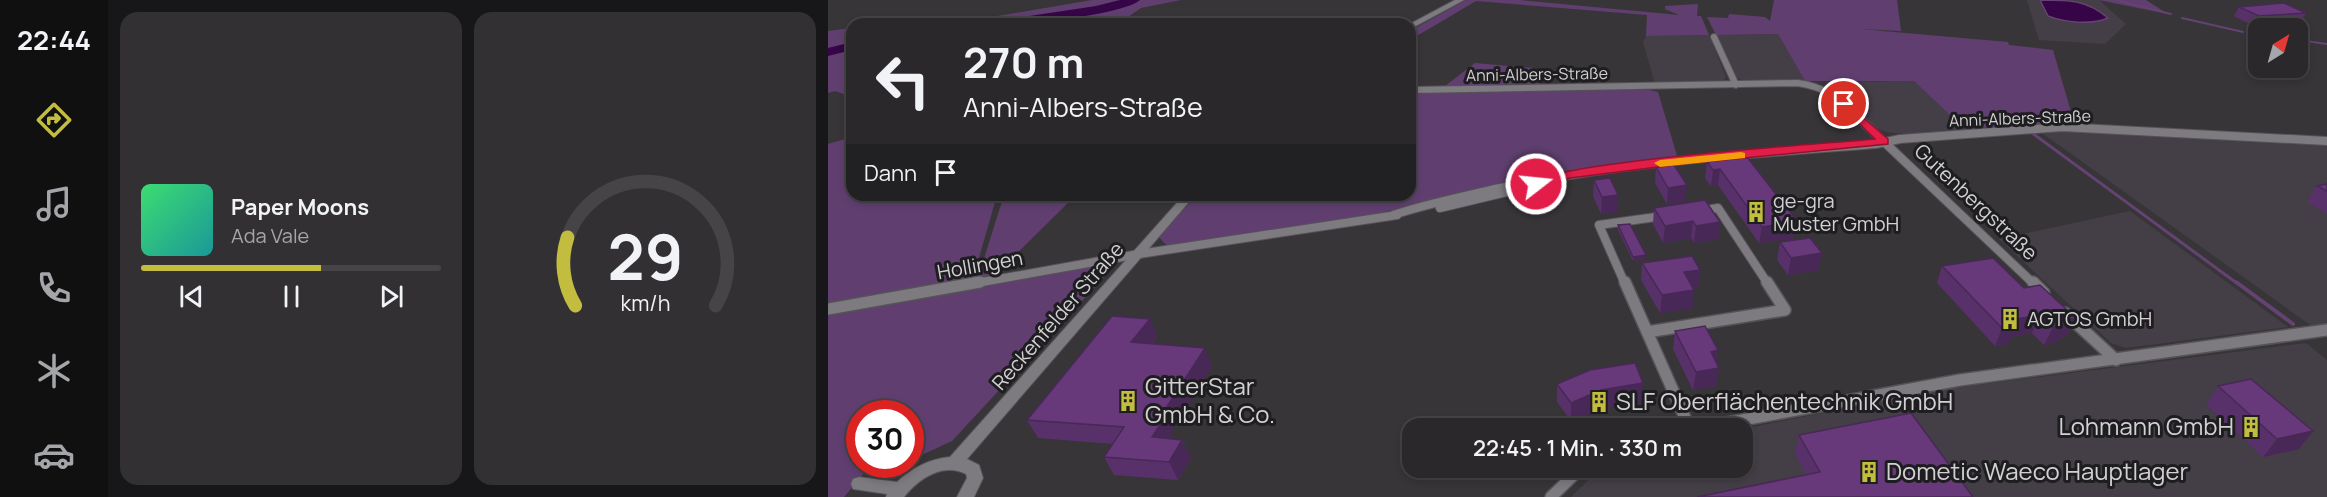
<!DOCTYPE html>
<html lang="de">
<head>
<meta charset="utf-8">
<style>
  :root { --surface:#2a282b; --page:#323033; --text:#f1f3f6; --muted:#a5a6a9; --line:#464447; --accent:#c2bd3f }
  body { margin:0; font-family:Manrope,sans-serif; background:var(--page); color:var(--text); height:100vh; display:flex; flex-direction:column; font-size:22px; white-space:nowrap }
  * { box-sizing:border-box; margin:0 }
  p { font-size:20px; color:var(--muted) }
  .icon { flex:none; width:33px; height:33px; fill:none; stroke:currentColor; stroke-width:2; stroke-linecap:round; stroke-linejoin:round }
  .map { position:relative; flex:1; overflow:hidden }
  .drawer { display:flex; flex-direction:column; gap:12px; padding:12px; background:#171618; width:720px }
  .drawer>* { flex:none }
  .banner { position:absolute; left:18px; top:18px; width:570px; height:183px; border-radius:18px; box-shadow:0 3px 9px #0003,0 0 0 2px var(--line); background:#2a282b; color:var(--text); overflow:hidden }
  .needle { width:39px; rotate:37deg }
  .tools { position:absolute; left:1420px; top:18px; display:grid; gap:12px }
  .tools a { display:grid; place-items:center; width:60px; height:60px; border-radius:12px; background:var(--surface); box-shadow:0 3px 9px #0003,0 0 0 2px var(--line); font-size:30px }
  .speed { position:absolute; left:18px; top:400px; display:flex; gap:12px; font-size:30px; font-weight:700; text-align:center }
  .speed>* { display:grid; place-content:center; width:78px; height:78px; border-radius:50%; background:var(--surface); box-shadow:0 3px 9px #0003,0 0 0 2px var(--line); line-height:1 }
  .speed .limit { border:9px solid #d22; background:#fff; color:#111 }
  .pin { position:absolute; display:grid; place-items:center; width:51px; height:51px; color:#fff; margin:-26px; border:3px solid #fff; border-radius:50%; box-shadow:0 2px 6px #0007 }
  .me { position:absolute; width:66px; margin:-33px; rotate:74deg; stroke-linejoin:round; filter:drop-shadow(0 0 4px #0008) }
  .turn { display:flex; align-items:center; gap:21px; height:126px; padding:0 18px; font-size:27px }
  .turn .icon { width:78px; height:78px; stroke-width:2.5 }
  .turn b { display:block; font-size:42px; line-height:51px }
  .then { display:flex; align-items:center; height:57px; padding:0 18px; background:#0003; gap:12px; font-size:22px }
  .drawer .card { flex:1; display:flex; flex-direction:column; justify-content:center; gap:9px; min-width:0; padding:0 21px; border-radius:18px; background:var(--page) }
  .drawer .dial { align-items:center; gap:0 }
  .dial svg { height:156px; overflow:visible; fill:none; stroke:var(--line); stroke-width:7; stroke-linecap:round; text-anchor:middle }
  .dial text { fill:var(--text); stroke:none }
  .song { display:flex; align-items:center; gap:18px }
  .cover { width:72px; height:72px; border-radius:9px; background:linear-gradient(135deg,hsl(140 70% 55%),hsl(180 70% 35%)) }
  .played { height:6px; border-radius:3px; background:linear-gradient(90deg,var(--accent) 60%,var(--line) 60%) }
  .keys { display:flex; justify-content:space-around; direction:ltr }
  .drawer .tiles { flex:1; display:grid; gap:12px; grid-template-columns:repeat(2,1fr) }
  .trip { position:absolute; left:574px; top:418px; width:351px; height:60px; border-radius:18px; background:var(--surface); box-shadow:0 3px 9px #0003,0 0 0 2px var(--line); font-weight:600; line-height:60px; text-align:center }
  main { display:flex; flex:1; min-height:0 }
  .menu { display:flex; flex-direction:column; width:108px; justify-content:space-around; align-items:center; background:#111011; color:var(--muted) }
  .menu .icon { width:42px; height:42px }
  .menu .active { color:var(--accent) }
  .menu b { font-size:27px; color:var(--text) }
  .map>svg:first-child { display:block }
  .built { fill:#443e47 }
  .green { fill:#603f70 }
  .water { fill:#350547; stroke:#644271; stroke-width:1.5 }
  .lines { fill:none; stroke-linecap:round; stroke-linejoin:round }
  .stream-far2 { stroke:#644271; stroke-width:2 }
  .stream-far1 { stroke:#644271; stroke-width:3 }
  .stream { stroke:#644271; stroke-width:4 }
  .river { fill:#350547; fill-rule:evenodd }
  .street-far2-casing { stroke:#555356; stroke-width:8 }
  .street-far1-casing { stroke:#555356; stroke-width:10 }
  .street-casing { stroke:#555356; stroke-width:14 }
  .secondary-casing { stroke:#555356; stroke-width:2 }
  .street-far2 { stroke:#7e7b80; stroke-width:6 }
  .street-far1 { stroke:#7e7b80; stroke-width:8 }
  .street { stroke:#7e7b80; stroke-width:11 }
  .secondary { fill:#7e7b80; fill-rule:evenodd }
  .wall { fill:#59316a }
  .shaded-wall { fill:#482856 }
  .building { fill:#67397b; stroke:#482856; stroke-width:1.5 }
  .route { fill:#e11d48; stroke:#92132f; stroke-width:1.5 }
  .slow { fill:#f59e0b }
  .labels { text-anchor:middle; stroke-width:6; stroke-linejoin:round; paint-order:stroke }
  .far-street-label { font-size:16px; fill:#d2d0d3; stroke:#1e1d1f }
  .poi-label { font-size:20px; fill:#d2d0d3; stroke:#1e1d1f; text-anchor:start }
  .street-label { font-size:20px; fill:#d2d0d3; stroke:#1e1d1f }
  .near-poi-label { font-size:24px; fill:#d2d0d3; stroke:#1e1d1f; text-anchor:start }
</style>
</head>
<body>
<main>
<nav class="menu">
<b>22:44</b>
<svg class="icon active" aria-label="directions" viewBox="0 0 24 24"><path d="M12 3l9 9-9 9-9-9zM9 14v-3h6M13 9l2 2-2 2"/></svg>
<svg class="icon" aria-label="music" viewBox="0 0 24 24"><path d="M9 18V5l10-2v13"/><circle cx="6" cy="18" r="3"/><circle cx="16" cy="16" r="3"/></svg>
<svg class="icon" aria-label="phone" viewBox="0 0 24 24"><path d="M5 4h4l2 5-3 2q2 4 5 5l2-3 5 2v4C11 20 4 13 5 4z"/></svg>
<svg class="icon" aria-label="climate" viewBox="0 0 24 24"><path d="M12 3v18M4 7l16 10M4 17L20 7"/></svg>
<svg class="icon" aria-label="car" viewBox="0 0 24 24"><path d="M5 17H2v-5l4-1 3-4h7l3 4 3 1v5h-3M9 17h6M6 11h13"/><circle cx="7" cy="17" r="2"/><circle cx="17" cy="17" r="2"/></svg>
</nav>
<section class="drawer">
<div class="tiles">
<div class="card">
<div class="song"><i class="cover"></i><div><b>Paper Moons</b><p>Ada Vale</p></div></div>
<div class="played"></div>
<div class="keys"><svg class="icon" aria-label="previous" viewBox="0 0 24 24"><path d="M18 5L8 12l10 7zM5 5v14"/></svg><svg class="icon" aria-label="pause" viewBox="0 0 24 24"><path d="M8 5v14M16 5v14"/></svg><svg class="icon" aria-label="next" viewBox="0 0 24 24"><path d="M6 5l10 7-10 7zM19 5v14"/></svg></div>
</div>
<div class="card dial"><svg viewBox="0 0 100 80">
<path d="M14 69A42 42 0 1 1 86 69"/>
<path d="M14 69A42 42 0 0 1 10 34" stroke="#c2bd3f"/>
<text x="50" y="56" font-size="32" font-weight="700">29</text>
<text x="50" y="72" font-size="11">km/h</text>
</svg></div>
</div>
</section>
<div class="map">
<svg width="1499" height="497" viewBox="0 0 1499 497">
  <rect width="100%" height="100%" fill="#383539"/>
  <path class="built" d="M1199,0H1271L1298,24L1277,44L1211,40Z
    M950,34L977,81L918,82L909,78L888,35Z
    M881,35L898,77L896,80L827,84L815,42L818,36Z
    M1086,81L1140,131L1087,135L1058,132L1048,128L997,82Z
    M1234,131L1499,145V337L1214,133Z
    M1302,211L1460,327L1298,348L1283,343L1171,239Z
    M1478,343L1499,360V497H743L773,468H915V429L1110,390Z"/>
  <path class="green" d="M264,0H353L313,8L290,24H108L152,19Z
    M638,0H692L851,15L837,9V6L870,4L869,16H873L881,35L818,36L819,15L648,1L582,40V31Z
    M946,0H1069L1073,31L1032,29L1180,42L1181,45L1225,50L1246,122L1137,129L1086,81H977L950,34L888,35L879,17L900,18L901,14L937,17L942,21Z
    M1271,0H1318L1340,14Z
    M24,28V97L7,91L0,93V31Z
    M647,63L705,68L712,84L617,86Z
    M696,90H821L830,92L850,159L741,172L665,185L549,214L339,246L331,237L369,195H582V93Z
    M24,137V195H169L144,282L0,306V144Z
    M176,195H248L164,278L149,281Z
    M290,262L124,441L83,460L82,414H32V465H72L58,471L37,472L16,497H0V313Z"/>
  <path class="water" d="M1212,0C1242,0 1259,0 1280,18C1263,25 1238,23 1220,16Z"/>
  <g class="lines">
    <path class="stream-far2" d="M1288,0L1343,14
      M1354,18L1415,32
      M1470,40L1499,44"/>
    <path class="stream-far1" d="M1204,133L1410,284"/>
    <path class="stream" d="M1408,282L1465,324"/>
    <path class="river" d="M292,0H312C293,16 195,24 168,24L174,20L268,6Z
      M24,42V50L0,56V48Z"/>
    <defs>
      <path id="street-far2" d="M886,37L908,85
        M582,90L970,83C1003,88 1012,101 1035,122"/>
      <path id="street-far1" d="M1034,121L1206,284
        M612,208L683,191
        M873,211L890,208L940,284
        M565,215C598,204 633,197 667,189C792,162 920,154 1048,144L1072,139L1234,127L1499,141
        M143,284L311,254L569,215
        M797,284L771,225L835,216"/>
      <path id="street" d="M797,282L862,429
        M1205,282L1216,293
        M0,309L152,282
        M1237,313L1288,360
        M819,332L957,310L939,282
        M866,429L1132,380L1499,330
        M723,497L753,468"/>
      <path id="secondary" d="M627,0H636L582,29V24Z
        M356,195H367L139,459L151,465L155,478L146,497H129L139,478L138,474C115,462 90,479 76,497H58L59,494L25,489L23,484L25,479L31,477L69,482C84,468 101,459 122,457Z"/>
    </defs>
    <use href="#street-far2" class="street-far2-casing"/>
    <use href="#street-far1" class="street-far1-casing"/>
    <use href="#street" class="street-casing"/>
    <use href="#secondary" class="secondary-casing"/>
    <use href="#street-far2" class="street-far2"/>
    <use href="#street-far1" class="street-far1"/>
    <use href="#street" class="street"/>
    <use href="#secondary" class="secondary"/>
  </g>
  <path class="wall" d="M1411,7L1478,13L1472,23L1426,26L1406,16Z
    M919,157L966,238L931,243L890,185L883,186L877,178L879,162Z
    M828,167L857,201L839,204L827,183Z
    M766,180L790,195V212L773,214L765,196Z
    M1499,184V214L1479,202L1489,186Z
    M826,208L892,222L890,239L866,243L863,238L835,243L825,224Z
    M790,225L818,259L805,261L790,230Z
    M952,242L990,270L960,275L949,260Z
    M814,263L872,270L870,287L865,288V308L832,313L813,280Z
    M1114,266L1196,288L1248,318L1239,336L1233,337L1231,341L1216,345L1204,333L1183,337L1180,344L1167,346L1109,283Z
    M322,319L329,336L324,344L384,366L342,433L344,438L343,439L354,440L363,458L350,480L286,475L276,457L285,444L210,438L199,420Z
    M847,331L889,363L891,368L888,386L865,390L845,349Z
    M729,384L814,401L773,409L743,421L729,402Z
    M1390,386L1471,449L1435,457L1378,405Z
    M971,435L1145,497L978,475L967,453Z"/>
  <path class="shaded-wall" d="M892,169L890,185L883,186L885,170Z
    M859,185L857,201L839,204L840,188Z
    M790,195V212L773,214L774,197Z
    M865,221L863,238L835,243L837,226Z
    M969,221L966,238L931,243L934,227Z
    M892,222L890,239L866,243L868,226Z
    M994,253L990,270L960,275L963,258Z
    M818,255V259L805,261V257Z
    M872,270L870,287L854,290L856,272Z
    M866,290L865,308L832,313L834,295Z
    M1212,315L1204,333L1183,337L1180,344L1167,346L1174,328L1182,320Z
    M1248,318L1239,336L1233,337L1231,341L1216,345L1225,327L1237,320Z
    M322,319L329,336L311,360L303,342Z
    M377,348L384,366L342,433L344,438L333,456L324,437L331,419Z
    M890,350L888,368H891L888,386L865,390L868,372L883,352Z
    M815,383L814,401L773,409L743,421V403L773,390Z
    M1485,431L1471,449L1435,457L1449,439Z
    M354,440L363,458L350,480L341,462Z"/>
  <path class="building" d="M1456,3L1478,13L1431,16L1411,7Z
    M919,157L969,221L934,227L892,169L885,170L879,162Z
    M846,165L859,185L840,188L828,167Z
    M782,178L790,195L774,197L766,180Z
    M1499,184V191L1489,186Z
    M877,200L892,222L868,226L865,221L837,226L826,208Z
    M802,224L818,255L805,257L790,225Z
    M982,238L994,253L963,258L952,242Z
    M864,256L872,270L856,272L866,290L834,295L814,263Z
    M1165,258L1196,288L1212,285L1248,318L1237,320L1240,323L1225,327L1212,315L1182,320L1187,326L1174,328L1114,266Z
    M284,316L322,319L303,342L377,348L331,419H336L324,437L354,440L341,462L276,457L296,427L199,420Z
    M877,326L890,350L883,352L891,368L868,372L847,331Z
    M807,363L815,383L773,390L743,403L729,384L762,370Z
    M1423,379L1485,431L1449,439L1390,386Z
    M1083,413L1145,497H869L992,472L971,435Z"/>
  <path class="route" d="M1016,101L1060,139V144L854,164L742,178L708,188L701,184C725,161 997,144 1047,139L1013,106V102Z"/>
  <path class="slow" d="M913,152L917,153V158L832,167L826,163L832,160Z"/>
  <defs>
    <symbol id="building-bare" viewBox="-9 -9 18 18"><path d="M-4-6H4V6H1V3H-1V6H-4ZM-2.5-4.3h1.7v1.8h-1.7ZM.8-4.3h1.7v1.8H.8ZM-2.5-1h1.7V.8h-1.7ZM.8-1h1.7V.8H.8Z" fill="#c2bd3f" stroke="#1e1d1f" stroke-width="2.5" paint-order="stroke"/></symbol>
  </defs>
  <g fill-rule="evenodd">
    <use href="#building-bare" x="913" y="197" width="30" height="30"/>
    <use href="#building-bare" x="1167" y="304" width="30" height="30"/>
    <use href="#building-bare" x="285" y="386" width="30" height="30"/>
    <use href="#building-bare" x="756" y="387" width="30" height="30"/>
    <use href="#building-bare" x="1408" y="412" width="30" height="30"/>
    <use href="#building-bare" x="1026" y="457" width="30" height="30"/>
  </g>
  <g class="labels">
    <g class="far-street-label">
      <text transform="translate(709 74) rotate(-1)" y="6">Anni-Albers-Straße</text>
      <text transform="translate(1192 118) rotate(-2)" y="6">Anni-Albers-Straße</text>
    </g>
    <g class="poi-label">
      <text x="945" y="208">ge-gra<tspan x="945" dy="23">Muster GmbH</tspan></text>
      <text x="1199" y="326">AGTOS GmbH</text>
    </g>
    <g class="street-label">
      <text transform="translate(1148 202) rotate(43)" y="7">Gutenbergstraße</text>
      <text transform="translate(152 265) rotate(-10)" y="7">Hollingen</text>
      <text transform="translate(230 316) rotate(-49)" y="7">Reckenfelder Straße</text>
    </g>
    <g class="near-poi-label">
      <text x="317" y="395">GitterStar<tspan x="317" dy="28">GmbH &amp; Co.</tspan></text>
      <text x="788" y="410">SLF Oberflächentechnik GmbH</text>
      <text x="1406" y="435" text-anchor="end">Lohmann GmbH</text>
      <text x="1058" y="480">Dometic Waeco Hauptlager</text>
    </g>
  </g>
</svg>
<div class="tools">
<a><svg class="needle" viewBox="-14 -14 28 28"><path d="M0-13l5 13h-10z" fill="#e53935"/><path d="M0 13l5-13h-10z" fill="#a5a6a9"/></svg></a>
</div>
<div class="speed"><div class="limit">30</div></div>
<div class="pin" style="left:1016px;top:104px;background:#d93025"><svg class="icon" aria-label="arrive" viewBox="0 0 24 24"><path d="M6 21V4h12l-3 4 3 4H6"/></svg></div>
<svg class="me" style="left:708px;top:184px" viewBox="-20 -20 40 40"><circle r="17" fill="#e11d48" stroke="#fff" stroke-width="3"/><path d="M0-11L8 9 0 5-8 9z" fill="#fff"/></svg>
<div class="trip">22:45 · 1 Min. · 330 m</div>
<div class="banner">
<div class="turn"><svg class="icon" aria-label="left" viewBox="0 0 24 24"><path d="M17 20v-9H6M10 6l-5 5 5 5"/></svg><div><b>270 m</b>Anni-Albers-Straße</div></div>
<div class="then">Dann<svg class="icon" aria-label="arrive" viewBox="0 0 24 24"><path d="M6 21V4h12l-3 4 3 4H6"/></svg></div>
</div>
</div>
</main>
</body>
</html>
